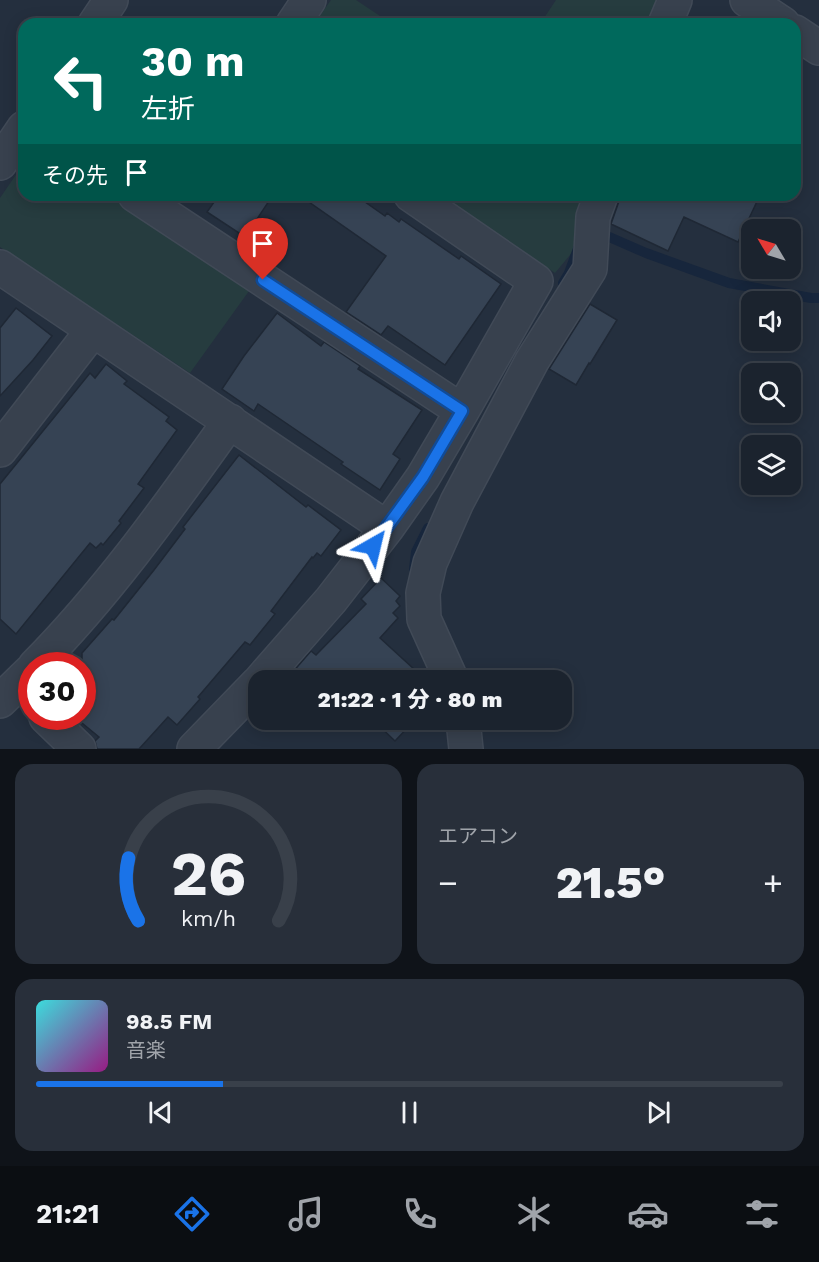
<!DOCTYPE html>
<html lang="ja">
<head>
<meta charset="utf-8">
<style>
  :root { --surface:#1b232e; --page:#282f3a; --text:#f1f3f6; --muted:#a0a4aa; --line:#39404a; --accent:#1a73e8 }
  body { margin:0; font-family:"Work Sans","Noto Sans JP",sans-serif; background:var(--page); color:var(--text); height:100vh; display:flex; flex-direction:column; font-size:22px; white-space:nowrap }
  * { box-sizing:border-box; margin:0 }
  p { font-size:20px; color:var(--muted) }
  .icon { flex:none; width:33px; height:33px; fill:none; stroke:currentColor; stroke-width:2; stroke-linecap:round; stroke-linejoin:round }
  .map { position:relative; height:749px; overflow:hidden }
  .drawer { display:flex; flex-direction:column; gap:15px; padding:15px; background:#0f1319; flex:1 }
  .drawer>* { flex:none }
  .hud { position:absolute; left:18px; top:18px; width:783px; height:183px; border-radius:18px; box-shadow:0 3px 15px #0003,0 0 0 2px var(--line); background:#00695c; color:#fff; overflow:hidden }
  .needle { width:39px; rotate:308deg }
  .fabs { position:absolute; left:741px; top:219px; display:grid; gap:12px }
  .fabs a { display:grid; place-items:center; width:60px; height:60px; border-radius:12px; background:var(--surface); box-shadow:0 3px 15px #0003,0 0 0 2px var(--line); font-size:30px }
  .speed { position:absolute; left:18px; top:652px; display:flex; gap:12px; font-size:30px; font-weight:700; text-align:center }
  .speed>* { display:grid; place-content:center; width:78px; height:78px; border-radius:50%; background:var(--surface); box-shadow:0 3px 15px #0003,0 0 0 2px var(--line); line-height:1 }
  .speed .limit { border:9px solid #d22; background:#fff; color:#111 }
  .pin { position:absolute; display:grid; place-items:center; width:51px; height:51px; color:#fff; margin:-62px -26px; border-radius:50% 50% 50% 0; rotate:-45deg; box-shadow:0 0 6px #0007 }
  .pin .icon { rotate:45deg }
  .me { position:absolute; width:66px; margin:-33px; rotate:37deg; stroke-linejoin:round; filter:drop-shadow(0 0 4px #0008) }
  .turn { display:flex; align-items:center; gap:21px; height:126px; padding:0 24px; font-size:27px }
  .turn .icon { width:78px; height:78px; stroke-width:2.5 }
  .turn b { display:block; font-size:42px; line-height:51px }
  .then { display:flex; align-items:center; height:57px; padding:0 24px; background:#0003; gap:12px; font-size:22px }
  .big { font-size:45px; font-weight:800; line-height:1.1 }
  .drawer .tile { flex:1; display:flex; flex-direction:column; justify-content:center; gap:9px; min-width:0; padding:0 21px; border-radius:18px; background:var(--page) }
  .drawer .dial { align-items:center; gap:0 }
  .dial svg { height:156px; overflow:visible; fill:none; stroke:var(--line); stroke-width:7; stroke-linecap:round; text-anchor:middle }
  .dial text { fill:var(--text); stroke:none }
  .song { display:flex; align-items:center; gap:18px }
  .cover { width:72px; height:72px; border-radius:9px; background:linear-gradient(135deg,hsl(180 70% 55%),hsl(310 70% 35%)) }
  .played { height:6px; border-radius:3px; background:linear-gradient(90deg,var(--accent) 25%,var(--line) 25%) }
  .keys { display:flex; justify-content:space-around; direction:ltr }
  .heat { display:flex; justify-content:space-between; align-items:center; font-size:33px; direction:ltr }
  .drawer .tiles { flex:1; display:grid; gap:15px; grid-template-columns:1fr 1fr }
  .tile:last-child { grid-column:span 2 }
  .trip { position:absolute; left:248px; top:670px; width:324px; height:60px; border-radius:18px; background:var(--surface); box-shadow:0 3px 15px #0003,0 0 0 2px var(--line); font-weight:800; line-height:60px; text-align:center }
  .tab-bar { display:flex; height:96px; justify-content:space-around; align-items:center; background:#0b0e12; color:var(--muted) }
  .tab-bar .icon { width:42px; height:42px }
  .tab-bar .active { color:var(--accent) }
  .tab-bar b { font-size:27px; color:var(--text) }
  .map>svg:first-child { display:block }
  .green { fill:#263c3f }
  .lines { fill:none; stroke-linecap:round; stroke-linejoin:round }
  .stream { stroke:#17263c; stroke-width:10 }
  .building { fill:#364354; stroke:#1f2835; stroke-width:1.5 }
  .minor-casing { stroke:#414a57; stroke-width:36 }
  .tertiary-casing { stroke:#414a57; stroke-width:36 }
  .minor { stroke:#38414e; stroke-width:33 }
  .tertiary { stroke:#38414e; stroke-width:33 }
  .route-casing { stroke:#114b97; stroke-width:15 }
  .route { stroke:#1a73e8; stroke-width:10 }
</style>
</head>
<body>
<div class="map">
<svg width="819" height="749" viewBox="0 0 819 749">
  <rect width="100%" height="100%" fill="#242f3e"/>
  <path class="green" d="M331,0H356L392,24H314Z
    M556,0H663L654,24H540Z
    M24,163V195H111L248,286L249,291L190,373L0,247V198Z
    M441,195H593L580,243L555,273Z"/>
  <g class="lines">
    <path class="stream" d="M597,240L607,236L646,253L729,283L811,298H819
      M563,283L569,273L579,246
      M414,569L416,552L428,528"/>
  </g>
  <path class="building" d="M219,195H273L245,237L207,212Z
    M299,195H355L385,216L387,213L399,222L401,219L459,259L461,256L501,284L445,365L388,326L381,335L346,312L386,256Z
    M619,195H760L738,242L684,217L668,251L611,224L619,201Z
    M590,304L617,320L590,364L589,363L576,385L549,369Z
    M16,308L52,336L33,360L0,396V328Z
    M277,313L321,346L324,342L360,366L358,369L422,410L393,454L400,459L380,490L341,464L343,462L258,404L254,411L222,389L244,356Z
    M106,364L127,381L124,384L169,417L166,421L177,430L138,484L144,488L119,521L121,523L103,545L101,543L96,548L90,543L16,634L0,619V484L90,373L95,378Z
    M239,455L306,507L308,505L341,530L321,556L317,553L313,558L312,557L271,611L275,614L250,645L245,642L198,697L200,699L177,725L168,717L139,749H97L95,741L99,737L82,723V653L112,619L114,620L154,570L185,529L183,527Z
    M381,578L400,596L396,601L400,606L393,613L398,618L380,638L427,681H285L311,651L316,655L366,604L361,599Z
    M373,720H428L418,731L411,724L395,741Z"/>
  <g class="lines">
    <defs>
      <path id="minor" d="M95,24L111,0
        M293,24L309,0
        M665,24L675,0
        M0,163L24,128
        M135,195L462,411
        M0,267L387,528
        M0,450L93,330
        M35,666C109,591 169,506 230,421
        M260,681L331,600L387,528L423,477L462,411L536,281L411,195
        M452,681L424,619L423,593L430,563L457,502L532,361L590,269L593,217L601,195
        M0,701L32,670
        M46,717L79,749
        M463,720L466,749
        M194,749L258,683"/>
      <path id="tertiary" d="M747,0L783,24
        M795,32L819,48"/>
    </defs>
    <use href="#minor" class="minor-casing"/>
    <use href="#tertiary" class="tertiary-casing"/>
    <use href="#minor" class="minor"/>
    <use href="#tertiary" class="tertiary"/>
  </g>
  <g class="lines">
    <defs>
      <path id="route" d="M263,280L462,411L423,477L373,546"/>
    </defs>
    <use href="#route" class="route-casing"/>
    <use href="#route" class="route"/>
  </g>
</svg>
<div class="fabs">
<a><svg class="needle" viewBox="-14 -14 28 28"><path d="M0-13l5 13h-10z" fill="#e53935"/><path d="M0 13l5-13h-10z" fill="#a0a4aa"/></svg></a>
<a><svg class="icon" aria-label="sound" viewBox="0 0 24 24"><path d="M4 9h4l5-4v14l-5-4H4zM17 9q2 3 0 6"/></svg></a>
<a><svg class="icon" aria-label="search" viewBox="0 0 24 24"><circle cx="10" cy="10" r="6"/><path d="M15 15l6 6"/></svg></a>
<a><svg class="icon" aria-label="layers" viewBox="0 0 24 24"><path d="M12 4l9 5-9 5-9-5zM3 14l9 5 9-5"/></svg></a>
</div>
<div class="speed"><div class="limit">30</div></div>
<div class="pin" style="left:263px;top:280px;background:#d93025"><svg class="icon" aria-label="arrive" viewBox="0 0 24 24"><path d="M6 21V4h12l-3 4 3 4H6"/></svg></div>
<svg class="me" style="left:373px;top:546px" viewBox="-20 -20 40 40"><path d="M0-17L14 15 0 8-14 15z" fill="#1a73e8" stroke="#fff" stroke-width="4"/></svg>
<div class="trip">21:22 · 1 分 · 80 m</div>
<div class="hud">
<div class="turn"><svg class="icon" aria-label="left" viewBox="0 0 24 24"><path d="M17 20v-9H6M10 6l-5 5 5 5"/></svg><div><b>30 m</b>左折</div></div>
<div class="then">その先<svg class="icon" aria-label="arrive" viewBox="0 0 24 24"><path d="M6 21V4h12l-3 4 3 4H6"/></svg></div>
</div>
</div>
<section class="drawer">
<div class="tiles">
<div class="tile dial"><svg viewBox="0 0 100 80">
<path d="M14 69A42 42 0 1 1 86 69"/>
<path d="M14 69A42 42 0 0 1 9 37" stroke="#1a73e8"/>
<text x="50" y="56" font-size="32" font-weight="700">26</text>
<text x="50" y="72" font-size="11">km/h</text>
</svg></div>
<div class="tile"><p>エアコン</p>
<div class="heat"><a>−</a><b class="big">21.5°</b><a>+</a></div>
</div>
<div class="tile">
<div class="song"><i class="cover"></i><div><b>98.5 FM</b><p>音楽</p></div></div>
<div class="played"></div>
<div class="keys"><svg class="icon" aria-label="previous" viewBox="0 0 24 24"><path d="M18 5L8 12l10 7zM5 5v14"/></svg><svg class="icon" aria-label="pause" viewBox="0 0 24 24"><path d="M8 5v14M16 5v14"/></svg><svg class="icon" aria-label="next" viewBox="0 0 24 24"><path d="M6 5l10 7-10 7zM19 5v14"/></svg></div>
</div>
</div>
</section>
<nav class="tab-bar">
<b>21:21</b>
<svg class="icon active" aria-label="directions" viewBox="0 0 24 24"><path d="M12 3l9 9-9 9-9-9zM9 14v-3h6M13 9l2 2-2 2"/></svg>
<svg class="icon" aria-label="music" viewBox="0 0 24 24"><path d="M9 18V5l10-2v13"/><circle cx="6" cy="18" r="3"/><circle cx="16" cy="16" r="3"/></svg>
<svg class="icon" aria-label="phone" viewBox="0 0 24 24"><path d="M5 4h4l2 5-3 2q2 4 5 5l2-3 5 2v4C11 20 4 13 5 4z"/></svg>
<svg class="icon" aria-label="climate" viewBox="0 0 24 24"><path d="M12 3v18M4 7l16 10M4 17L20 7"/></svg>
<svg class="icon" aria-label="car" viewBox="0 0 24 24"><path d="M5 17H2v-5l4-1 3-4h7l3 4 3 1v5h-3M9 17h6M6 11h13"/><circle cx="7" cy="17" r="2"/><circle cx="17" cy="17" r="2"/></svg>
<svg class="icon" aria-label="filters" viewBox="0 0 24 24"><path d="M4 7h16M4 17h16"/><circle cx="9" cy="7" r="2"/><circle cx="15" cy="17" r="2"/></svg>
</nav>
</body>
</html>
